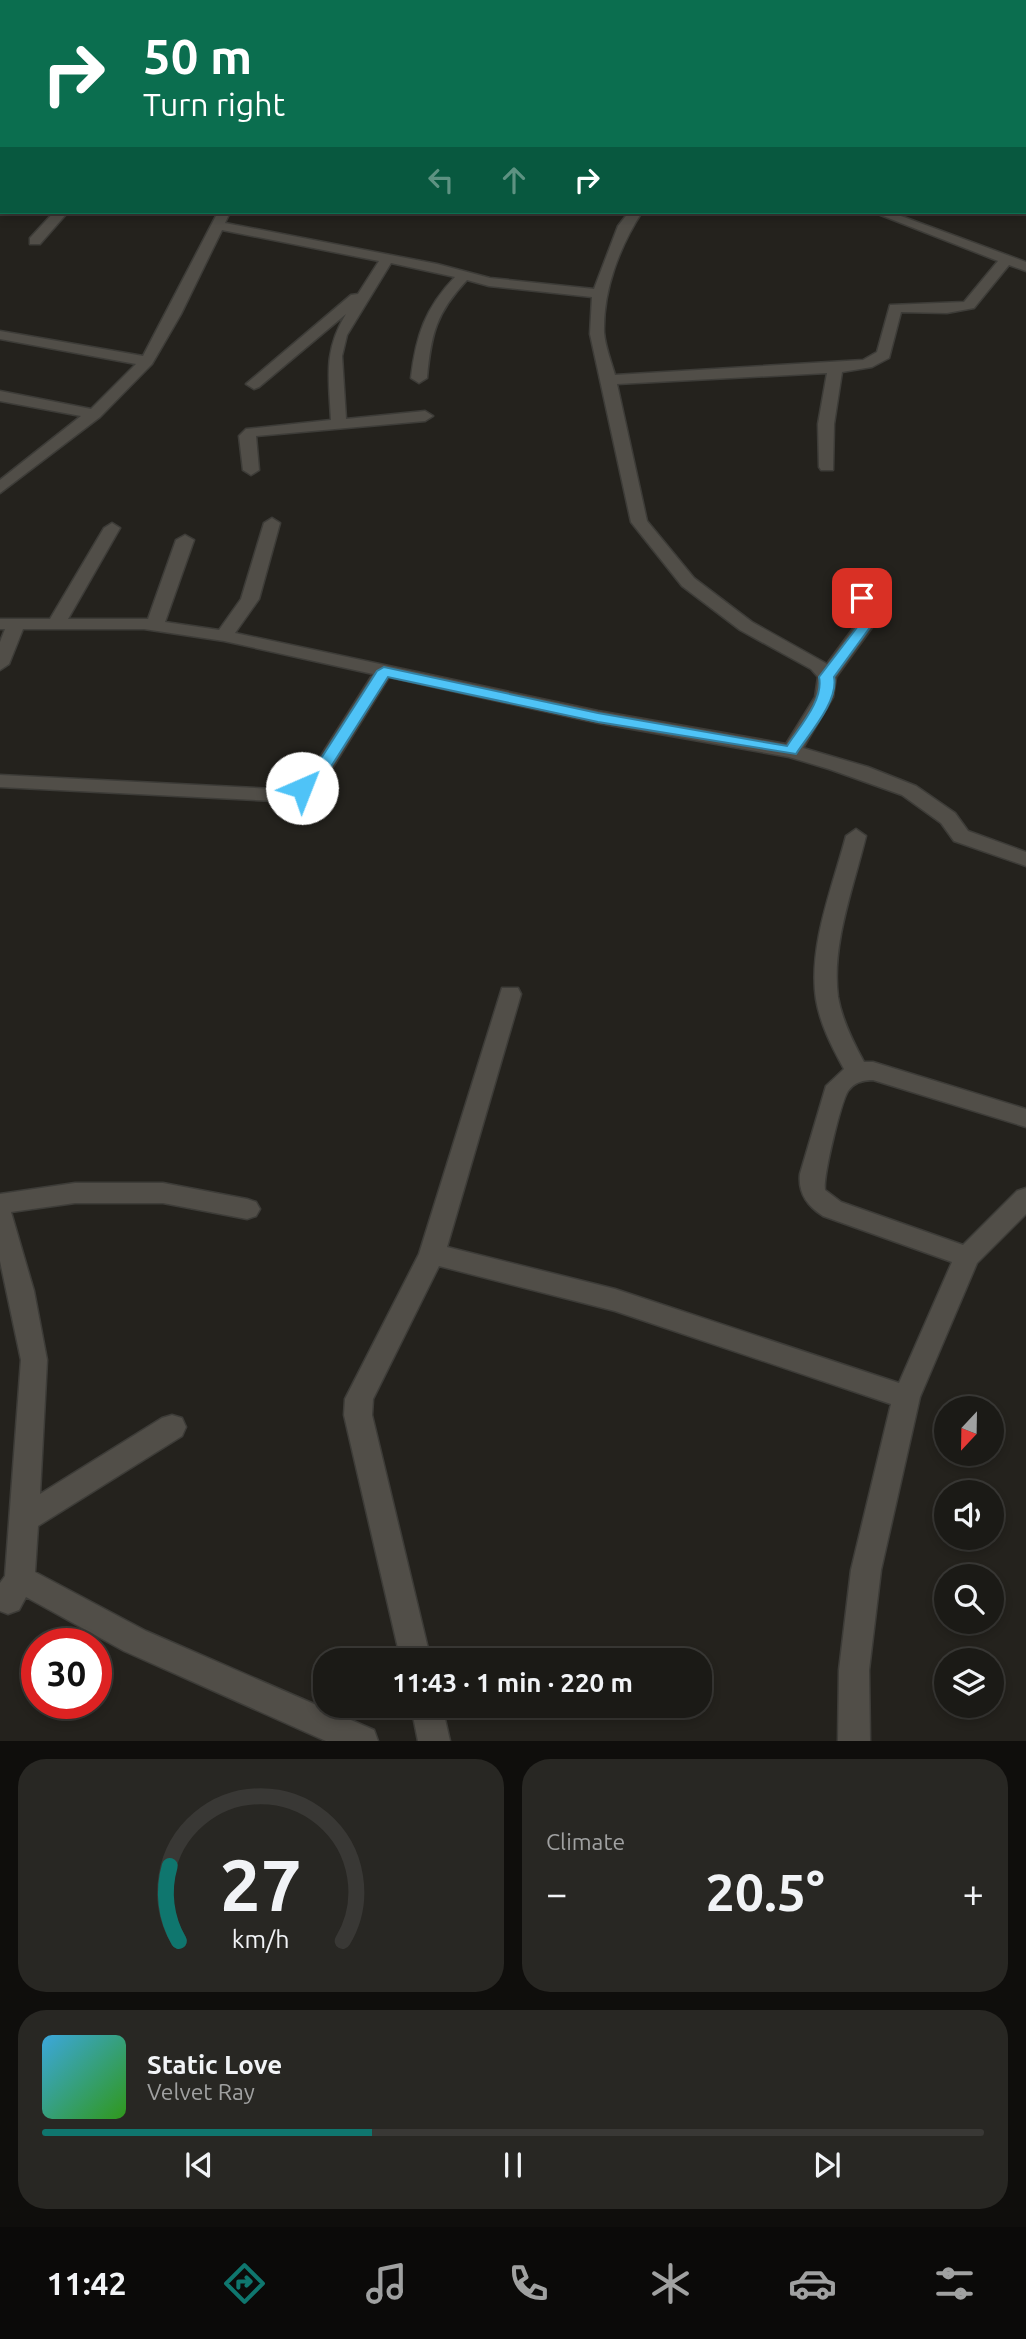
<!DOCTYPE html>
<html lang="en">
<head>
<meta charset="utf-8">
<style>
  :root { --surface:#1b1a16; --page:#282723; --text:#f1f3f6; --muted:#a0a1a1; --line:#393835; --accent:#0f766e }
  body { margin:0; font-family:Ubuntu,sans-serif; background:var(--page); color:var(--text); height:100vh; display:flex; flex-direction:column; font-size:26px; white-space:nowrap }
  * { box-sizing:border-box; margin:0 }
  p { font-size:23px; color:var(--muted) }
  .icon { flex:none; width:38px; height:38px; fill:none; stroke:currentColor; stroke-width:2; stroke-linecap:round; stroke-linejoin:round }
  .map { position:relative; height:1741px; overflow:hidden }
  .panel { display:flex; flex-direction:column; gap:18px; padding:18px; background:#0f0e0c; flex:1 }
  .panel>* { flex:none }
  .top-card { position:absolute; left:0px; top:0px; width:1027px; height:214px; box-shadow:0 4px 10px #0003,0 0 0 2px var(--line); background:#0b6e4f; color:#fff; overflow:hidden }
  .needle { width:46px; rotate:202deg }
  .tools { position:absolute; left:934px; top:1396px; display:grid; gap:14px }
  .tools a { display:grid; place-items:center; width:70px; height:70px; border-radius:50%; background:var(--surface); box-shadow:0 4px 10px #0003,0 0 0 2px var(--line); font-size:35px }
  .speed { position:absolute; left:21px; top:1628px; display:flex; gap:14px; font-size:35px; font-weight:700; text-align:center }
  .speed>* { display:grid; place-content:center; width:91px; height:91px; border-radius:50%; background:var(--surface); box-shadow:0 4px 10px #0003,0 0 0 2px var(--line); line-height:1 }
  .speed .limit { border:10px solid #d22; background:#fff; color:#111 }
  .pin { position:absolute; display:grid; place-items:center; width:60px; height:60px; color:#fff; margin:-30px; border-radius:14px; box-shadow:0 4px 10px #0006 }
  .me { position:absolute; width:77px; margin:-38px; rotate:44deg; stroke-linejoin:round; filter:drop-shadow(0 0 5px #0008) }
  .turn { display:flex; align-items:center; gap:24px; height:147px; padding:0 28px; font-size:32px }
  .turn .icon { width:91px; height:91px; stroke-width:2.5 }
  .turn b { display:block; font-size:49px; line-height:60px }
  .lanes { display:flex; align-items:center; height:66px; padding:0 28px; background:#0003; justify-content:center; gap:35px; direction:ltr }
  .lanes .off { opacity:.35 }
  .big { font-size:52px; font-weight:700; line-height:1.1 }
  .panel .widget { flex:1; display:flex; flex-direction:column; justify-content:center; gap:10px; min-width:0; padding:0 24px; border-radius:28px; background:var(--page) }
  .panel .dial { align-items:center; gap:0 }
  .dial svg { height:182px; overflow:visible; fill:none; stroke:var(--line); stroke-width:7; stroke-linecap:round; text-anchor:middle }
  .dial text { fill:var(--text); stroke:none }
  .song { display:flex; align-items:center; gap:21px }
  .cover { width:84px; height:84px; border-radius:10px; background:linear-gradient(135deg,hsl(200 70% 55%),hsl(110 70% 35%)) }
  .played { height:7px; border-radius:4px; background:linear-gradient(90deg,var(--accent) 35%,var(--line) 35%) }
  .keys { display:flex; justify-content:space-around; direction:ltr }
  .heat { display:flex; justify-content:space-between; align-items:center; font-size:38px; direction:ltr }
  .panel .tiles { flex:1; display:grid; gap:18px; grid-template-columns:1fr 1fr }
  .widget:last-child { grid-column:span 2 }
  .trip { position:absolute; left:313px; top:1648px; width:399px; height:70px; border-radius:28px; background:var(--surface); box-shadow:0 4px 10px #0003,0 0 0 2px var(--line); font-weight:700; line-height:70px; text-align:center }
  .tabs { display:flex; height:112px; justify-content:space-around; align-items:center; background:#0b0a09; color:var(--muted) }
  .tabs .icon { width:49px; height:49px }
  .tabs .selected { color:var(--accent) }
  .tabs b { font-size:32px; color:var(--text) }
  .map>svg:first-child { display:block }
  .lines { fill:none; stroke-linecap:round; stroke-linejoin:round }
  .minor-casing { stroke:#3d3c38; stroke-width:3 }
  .minor { fill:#514e48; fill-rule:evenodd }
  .route { fill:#4fc3f7; stroke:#337fa1; stroke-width:2 }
</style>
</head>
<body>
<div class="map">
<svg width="1026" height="1741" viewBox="0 0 1026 1741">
  <rect width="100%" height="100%" fill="#24221d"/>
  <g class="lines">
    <defs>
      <path id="minor" d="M3,0H19L20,2H4Z
        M265,0H279L280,2H266Z
        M371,0H384L370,2Z
        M539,0H550L538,2Z
        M584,0H604L605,2H585Z
        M713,0H736L737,2H714Z
        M857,0H867L868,2H858Z
        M943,0H953V2H943Z
        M0,73H2L0,82Z
        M0,177H2V185H0Z
        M54,212H68L40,244H30V238Z
        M218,212H230L225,223L437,264L490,278L594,289L618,226L629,212H642C620,246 603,289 604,332C605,346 611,361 615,375L863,360L877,352L890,305L964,302L998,261L873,212H890L1026,262V271L1009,265L974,308L947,313L901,312L889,358L872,367L842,372L834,424L833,470H821L819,467L818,424L827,373L617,384L647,521L694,578L752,622L827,664L855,626L853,598L862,593L871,598L873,626L836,677L833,697L803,748L868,767L916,786L955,813L968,831L1026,852V866L954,841L941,823L902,795L829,769L789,757L598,723L389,677L324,781L309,793L274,801L0,787V775L274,789L295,783L310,773L373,674L224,641L144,629H23L9,664L0,670V642L5,629H0V619H50L104,528L112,523L120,528L68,619H148L176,540L185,535L194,540L165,622L219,630L241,599L264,523L272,518L280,523L259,599L235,633L598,711L786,744L815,697L818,677L811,669L740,630L682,586L631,522L590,334L592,297L489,286L467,280C436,313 431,334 427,378L419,383L411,378C416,336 425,308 455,277L391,263L347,335L342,356L346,419L425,411L433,416L425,421L256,436L259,470L251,475L243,470L239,436L246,429L331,420C329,378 323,351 346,314L259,387L254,389L246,384L351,295L358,294L379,261L222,230L181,314L152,364L100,417L0,493V480L81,416L0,401V391L91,409L136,364L0,339V331L143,356Z
        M856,829L866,836C854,886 831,944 838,997C842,1020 853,1042 864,1062H873L1026,1109V1127L873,1080C864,1080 854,1082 848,1091C841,1102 823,1176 825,1190L841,1202L963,1245L1017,1191L1026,1188V1214L977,1263L920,1397L881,1570L869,1670L870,1741H838L839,1670L851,1570L891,1404L615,1311L439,1266L373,1399L372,1415L431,1661H401L344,1415L345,1399L419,1254L502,988H518L521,994L447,1247L615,1289L899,1383L952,1262L823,1216C807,1206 798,1193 800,1174L826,1086L844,1069C832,1047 820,1024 816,999C808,946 833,886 846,836Z
        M75,1183H163L247,1199L256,1202L260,1209L256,1216L247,1219L163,1203H75L11,1212L34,1291L47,1360L40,1494L162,1418L172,1415L182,1418L186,1427L182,1436L38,1526L35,1572L146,1631L374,1730L378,1741H326L124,1651L26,1597L19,1610L8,1614L0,1611V1583L5,1576L21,1360L0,1261V1194Z
        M411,1706H442L450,1741H418Z"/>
    </defs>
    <use href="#minor" class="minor-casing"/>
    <use href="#minor" class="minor"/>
  </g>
  <path class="route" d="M862,594L868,598L871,626L834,677C839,701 809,734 796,754L598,722L388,677L322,781L307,792H296L294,788L311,774L377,671L384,667L598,713L787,746C799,727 824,700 819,677L858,626L855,598Z"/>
</svg>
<div class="tools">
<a><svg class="needle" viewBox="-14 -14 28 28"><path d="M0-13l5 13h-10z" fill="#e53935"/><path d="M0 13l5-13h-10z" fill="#a0a1a1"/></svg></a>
<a><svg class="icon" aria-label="sound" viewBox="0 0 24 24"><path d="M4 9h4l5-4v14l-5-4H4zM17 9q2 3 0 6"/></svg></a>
<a><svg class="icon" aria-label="search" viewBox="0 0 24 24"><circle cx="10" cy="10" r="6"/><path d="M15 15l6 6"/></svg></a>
<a><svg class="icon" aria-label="layers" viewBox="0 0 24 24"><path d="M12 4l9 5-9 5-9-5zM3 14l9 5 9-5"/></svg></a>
</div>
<div class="speed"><div class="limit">30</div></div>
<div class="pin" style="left:862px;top:598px;background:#d93025"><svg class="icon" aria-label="arrive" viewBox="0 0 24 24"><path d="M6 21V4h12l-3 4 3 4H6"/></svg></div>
<svg class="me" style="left:302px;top:788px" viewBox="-20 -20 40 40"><circle r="19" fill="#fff"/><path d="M0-13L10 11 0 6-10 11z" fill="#4fc3f7"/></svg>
<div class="trip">11:43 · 1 min · 220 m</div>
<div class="top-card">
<div class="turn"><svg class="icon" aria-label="right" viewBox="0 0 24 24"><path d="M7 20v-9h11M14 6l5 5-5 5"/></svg><div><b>50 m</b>Turn right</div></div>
<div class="lanes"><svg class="icon off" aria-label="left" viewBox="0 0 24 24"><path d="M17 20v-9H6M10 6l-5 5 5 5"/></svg><svg class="icon off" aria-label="ahead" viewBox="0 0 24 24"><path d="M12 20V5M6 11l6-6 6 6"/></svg><svg class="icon" aria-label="right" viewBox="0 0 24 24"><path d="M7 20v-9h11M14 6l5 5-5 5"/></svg></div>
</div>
</div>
<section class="panel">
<div class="tiles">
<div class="widget dial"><svg viewBox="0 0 100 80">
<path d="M14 69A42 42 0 1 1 86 69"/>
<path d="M14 69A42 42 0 0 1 10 36" stroke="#0f766e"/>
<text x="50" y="56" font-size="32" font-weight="700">27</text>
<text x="50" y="72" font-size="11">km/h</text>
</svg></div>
<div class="widget"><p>Climate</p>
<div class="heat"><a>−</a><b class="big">20.5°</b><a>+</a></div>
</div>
<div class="widget">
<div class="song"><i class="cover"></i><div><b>Static Love</b><p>Velvet Ray</p></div></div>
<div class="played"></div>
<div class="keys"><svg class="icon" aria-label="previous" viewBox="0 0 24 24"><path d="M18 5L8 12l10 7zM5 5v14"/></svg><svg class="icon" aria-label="pause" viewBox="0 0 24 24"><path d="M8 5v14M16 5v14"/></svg><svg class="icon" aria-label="next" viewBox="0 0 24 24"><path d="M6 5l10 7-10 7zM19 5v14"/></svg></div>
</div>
</div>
</section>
<nav class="tabs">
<b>11:42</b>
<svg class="icon selected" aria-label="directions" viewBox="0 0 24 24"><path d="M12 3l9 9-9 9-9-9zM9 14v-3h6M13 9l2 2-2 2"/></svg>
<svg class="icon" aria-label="music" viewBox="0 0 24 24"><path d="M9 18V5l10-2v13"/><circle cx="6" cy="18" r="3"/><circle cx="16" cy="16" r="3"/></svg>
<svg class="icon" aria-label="phone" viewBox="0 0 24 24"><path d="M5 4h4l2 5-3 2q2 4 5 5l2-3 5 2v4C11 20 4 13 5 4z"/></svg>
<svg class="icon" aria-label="climate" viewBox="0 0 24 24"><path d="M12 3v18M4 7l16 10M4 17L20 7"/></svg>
<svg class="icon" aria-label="car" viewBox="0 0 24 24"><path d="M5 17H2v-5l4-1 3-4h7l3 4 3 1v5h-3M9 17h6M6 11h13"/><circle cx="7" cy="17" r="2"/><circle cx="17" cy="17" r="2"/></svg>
<svg class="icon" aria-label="filters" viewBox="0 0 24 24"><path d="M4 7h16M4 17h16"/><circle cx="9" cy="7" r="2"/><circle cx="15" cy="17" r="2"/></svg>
</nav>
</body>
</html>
